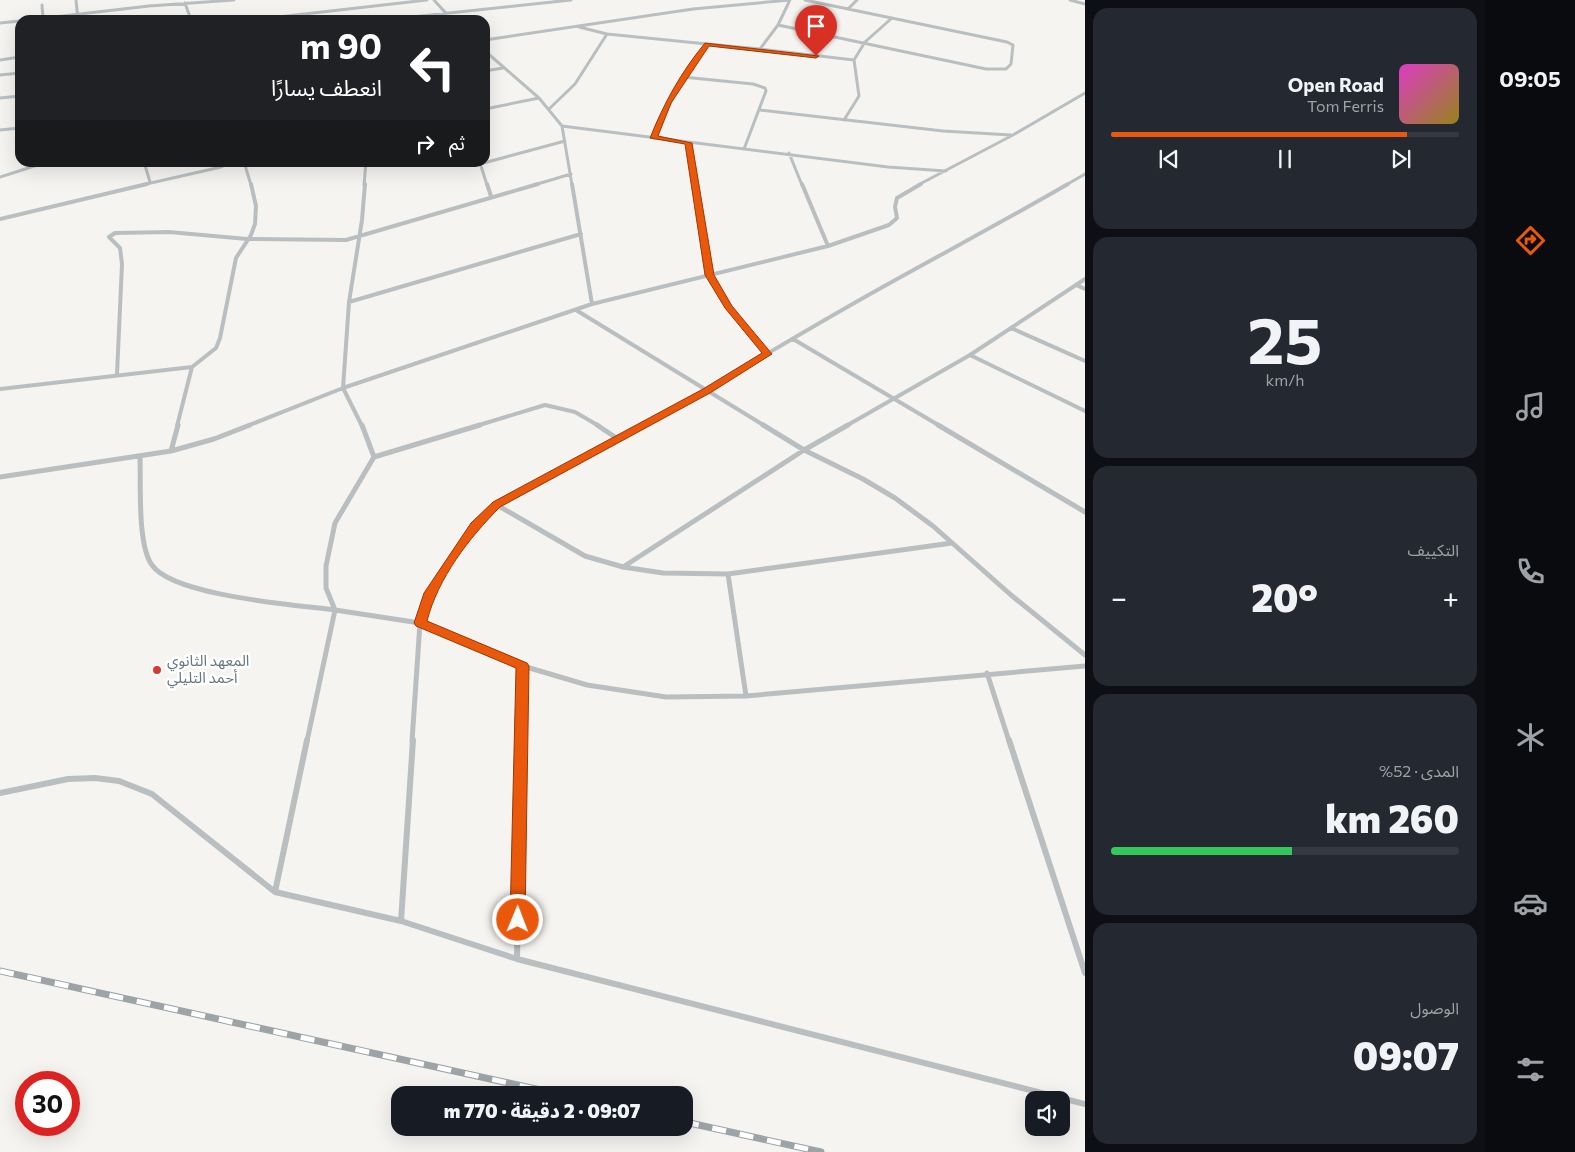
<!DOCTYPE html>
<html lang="ar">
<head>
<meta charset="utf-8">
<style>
  :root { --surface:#171b24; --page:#242831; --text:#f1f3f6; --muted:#9ea1a6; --line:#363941; --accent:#ea580c }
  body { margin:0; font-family:Commissioner,"Noto Sans Arabic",sans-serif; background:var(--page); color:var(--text); direction:rtl; height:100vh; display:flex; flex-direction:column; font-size:19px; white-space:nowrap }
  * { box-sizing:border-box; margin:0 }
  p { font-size:16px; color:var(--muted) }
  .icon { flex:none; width:28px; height:28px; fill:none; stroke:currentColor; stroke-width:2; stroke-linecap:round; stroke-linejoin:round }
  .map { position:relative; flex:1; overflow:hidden; direction:ltr }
  .drawer { display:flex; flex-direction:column; gap:8px; padding:8px; background:#0d0f14; width:400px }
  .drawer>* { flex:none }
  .banner { position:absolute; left:15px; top:15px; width:475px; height:152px; border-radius:15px; box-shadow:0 5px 20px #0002; direction:rtl; background:#202124; color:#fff; overflow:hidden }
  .tools { position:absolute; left:1025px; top:1091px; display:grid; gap:10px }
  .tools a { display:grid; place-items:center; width:45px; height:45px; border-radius:10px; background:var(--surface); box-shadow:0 5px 20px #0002; font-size:25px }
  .speed { position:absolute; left:15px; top:1071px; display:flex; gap:10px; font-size:25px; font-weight:700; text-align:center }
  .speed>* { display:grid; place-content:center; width:65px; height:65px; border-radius:50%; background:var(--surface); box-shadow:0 5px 20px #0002; line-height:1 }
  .speed .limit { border:8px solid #d22; background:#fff; color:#111 }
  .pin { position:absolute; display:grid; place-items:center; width:42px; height:42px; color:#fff; margin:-51px -21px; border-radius:50% 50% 50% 0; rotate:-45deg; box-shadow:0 0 5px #0007 }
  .pin .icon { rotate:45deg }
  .me { position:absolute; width:55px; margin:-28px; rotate:1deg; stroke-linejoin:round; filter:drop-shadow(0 0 4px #0008) }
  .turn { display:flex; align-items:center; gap:18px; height:105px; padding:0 25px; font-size:22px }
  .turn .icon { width:65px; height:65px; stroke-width:2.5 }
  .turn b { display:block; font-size:35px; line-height:42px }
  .then { display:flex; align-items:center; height:48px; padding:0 25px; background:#0003; gap:10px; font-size:19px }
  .big { font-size:38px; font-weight:800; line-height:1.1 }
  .drawer .card { flex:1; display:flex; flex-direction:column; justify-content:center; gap:8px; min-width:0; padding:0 18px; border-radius:15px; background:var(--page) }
  .drawer .dial { align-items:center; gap:0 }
  .dial b { font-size:65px; line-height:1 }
  .song { display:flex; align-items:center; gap:15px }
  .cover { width:60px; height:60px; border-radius:8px; background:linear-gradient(135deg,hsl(310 70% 55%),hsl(50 70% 35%)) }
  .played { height:5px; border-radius:2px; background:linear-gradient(90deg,var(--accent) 85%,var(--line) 85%) }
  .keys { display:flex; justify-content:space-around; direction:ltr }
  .heat { display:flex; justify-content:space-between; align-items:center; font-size:28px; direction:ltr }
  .charge { height:8px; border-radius:4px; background:linear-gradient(90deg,#34c759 52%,var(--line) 0) }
  .trip { position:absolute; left:391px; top:1086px; width:302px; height:50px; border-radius:15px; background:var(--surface); box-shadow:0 5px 20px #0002; font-weight:800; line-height:50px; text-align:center; direction:rtl }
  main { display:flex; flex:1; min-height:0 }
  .menu { display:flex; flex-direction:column; width:90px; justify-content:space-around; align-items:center; background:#090b0e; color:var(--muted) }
  .menu .icon { width:35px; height:35px }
  .menu .on { color:var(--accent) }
  .menu b { font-size:22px; color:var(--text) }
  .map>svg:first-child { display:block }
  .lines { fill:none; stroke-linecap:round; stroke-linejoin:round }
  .minor-far3 { stroke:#b9bfc1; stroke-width:3 }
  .minor-far2 { stroke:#b9bfc1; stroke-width:4 }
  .minor-far1 { stroke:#b9bfc1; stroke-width:5 }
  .minor { stroke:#b9bfc1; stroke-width:6 }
  .rail-casing { stroke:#9ca4a7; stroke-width:7 }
  .rail { stroke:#fff; stroke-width:5; stroke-dasharray:14; stroke-linecap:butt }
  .route { fill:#ea580c; stroke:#983908 }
  .poi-dot { fill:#d33b33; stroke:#fff; stroke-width:2 }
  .labels { text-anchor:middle; stroke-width:5; stroke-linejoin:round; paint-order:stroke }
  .poi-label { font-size:15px; fill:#667980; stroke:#fff; text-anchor:start }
</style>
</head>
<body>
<main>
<nav class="menu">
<b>09:05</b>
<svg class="icon on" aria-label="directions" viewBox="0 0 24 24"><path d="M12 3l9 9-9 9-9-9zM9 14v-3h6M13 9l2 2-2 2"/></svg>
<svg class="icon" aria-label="music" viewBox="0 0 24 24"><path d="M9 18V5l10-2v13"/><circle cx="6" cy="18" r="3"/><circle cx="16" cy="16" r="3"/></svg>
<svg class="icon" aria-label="phone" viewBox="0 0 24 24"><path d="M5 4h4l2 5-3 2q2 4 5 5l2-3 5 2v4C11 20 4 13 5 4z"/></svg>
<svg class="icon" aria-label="climate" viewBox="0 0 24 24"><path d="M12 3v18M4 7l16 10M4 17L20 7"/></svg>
<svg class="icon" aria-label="car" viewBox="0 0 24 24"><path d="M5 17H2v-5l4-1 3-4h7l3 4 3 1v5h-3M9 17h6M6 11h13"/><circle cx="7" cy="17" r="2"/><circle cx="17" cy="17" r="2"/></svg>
<svg class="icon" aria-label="filters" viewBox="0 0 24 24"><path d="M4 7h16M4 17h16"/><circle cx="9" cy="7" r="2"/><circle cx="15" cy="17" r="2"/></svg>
</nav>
<section class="drawer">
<div class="card">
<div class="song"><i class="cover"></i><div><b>Open Road</b><p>Tom Ferris</p></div></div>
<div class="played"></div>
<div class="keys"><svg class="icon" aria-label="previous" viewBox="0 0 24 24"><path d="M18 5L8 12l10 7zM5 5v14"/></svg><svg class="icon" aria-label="pause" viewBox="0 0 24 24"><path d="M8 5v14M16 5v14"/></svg><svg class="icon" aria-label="next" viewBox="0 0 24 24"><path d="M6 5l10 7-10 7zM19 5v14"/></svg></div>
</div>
<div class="card dial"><b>25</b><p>km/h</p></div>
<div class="card"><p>التكييف</p>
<div class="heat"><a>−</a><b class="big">20°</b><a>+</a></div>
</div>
<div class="card"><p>المدى · 52%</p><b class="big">260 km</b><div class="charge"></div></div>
<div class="card"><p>الوصول</p><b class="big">09:07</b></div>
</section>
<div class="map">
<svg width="1085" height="1152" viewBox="0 0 1085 1152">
  <rect width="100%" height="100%" fill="#f5f4f1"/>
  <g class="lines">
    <path class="minor-far3" d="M76,0L78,20
      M434,0L452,20
      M1070,0L1085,4
      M185,3L191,20
      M42,5L43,18
      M848,9L857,0
      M28,20L149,6L234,0
      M251,20L427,0
      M384,20L571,0
      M0,23L20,21
      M778,25L986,69H1006L1011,64L1013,45L1007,42L805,0
      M607,34L707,44
      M485,40L693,9L790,0
      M760,49L854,60
      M485,51L539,98L562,126L572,185
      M0,60L20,57
      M485,71L503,68
      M0,75L20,73
      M683,77L753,84L765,88L766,91L744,149
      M0,98L20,96
      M485,109L539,98
      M549,109L575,84L607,34L579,27
      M760,110L943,131L1011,135
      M844,120L859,96L854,60L865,42L892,18
      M562,126L888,167L946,171
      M0,130L20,128
      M654,138L677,89L707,44L760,49L778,25L789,2
      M688,143L695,185
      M789,153L802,185
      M144,162L150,182
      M244,162L251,185
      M480,163L487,185
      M480,164L565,141
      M0,177L47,162
      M142,185L221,167L232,162
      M364,185L366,162
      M534,185L571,174
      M918,185L1013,135L1085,93
      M1066,185L1085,174"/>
    <path class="minor-far2" d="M487,184L491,196
      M572,184L592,304
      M695,184L710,275L728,307L768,354
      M802,184L828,246
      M0,219L147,184
      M1076,285L1085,289
      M349,302L581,234
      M576,310L765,426
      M1011,328L1085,361
      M793,339L940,426
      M970,355L1085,411
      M117,374L122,264L120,248L109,237L115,233L169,232L247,239L346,240L538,184
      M0,389L192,367
      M177,426L192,367L216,348L220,338L236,258L251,235L255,224L256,206L251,184
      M247,426L343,388L592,304L828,246L889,225L897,218L895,207L897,198L921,184
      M362,426L343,388L349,302L362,220L365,184
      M476,426L545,405L575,412L599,426
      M642,426C720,383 795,336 872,293C938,256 1004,221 1068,184
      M846,426L970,355L1085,279"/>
    <path class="minor-far1" d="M597,425L618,439
      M644,425L497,505L468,536L440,573L427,600L420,623L523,666L587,685L666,697L746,696L1085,666
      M763,425L804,450L863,479L895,498L933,526L1011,595L1085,655
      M938,425L1085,512
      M171,451L178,425
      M140,456C141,482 137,545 152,565C173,596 297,605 335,610
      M374,457L480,425
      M0,477L171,451L214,439L250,425
      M497,505L585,556L623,567L663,573L728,574L952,543
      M623,567L804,450L848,425
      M728,574L746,696
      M335,610L326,588V566L335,523L374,457L362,425
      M987,673L1009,741
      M307,741L335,610L420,623L412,741
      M521,741L523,666"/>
    <path class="minor" d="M1009,740L1085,973
      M0,793L68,779L95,778L119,781L152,794L275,892L401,921L517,959L1085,1104
      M275,892L307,740
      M401,921L413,740
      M517,959L521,740"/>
    <defs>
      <path id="rail" d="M0,971L563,1095
        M685,1122L821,1152"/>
    </defs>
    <use href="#rail" class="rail-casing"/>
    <use href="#rail" class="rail"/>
  </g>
  <path class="route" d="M705,43L819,56L816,58L709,46L671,103L658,136L692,143L714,275L732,306L772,354L710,393L500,507C469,538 438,578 427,621L527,663L529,666L525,920L523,925L518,927L512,925L510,920L516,668L416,626L414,623L424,593L471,523L493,502L703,389L762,353L725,308L705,275L685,144L650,138C664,103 681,72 705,43Z"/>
  <circle class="poi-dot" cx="157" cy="670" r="5"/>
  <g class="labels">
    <g class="poi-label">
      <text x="167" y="666">المعهد الثانوي<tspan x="167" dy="17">أحمد التليلي</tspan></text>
    </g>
  </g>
</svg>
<div class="tools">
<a><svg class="icon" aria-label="sound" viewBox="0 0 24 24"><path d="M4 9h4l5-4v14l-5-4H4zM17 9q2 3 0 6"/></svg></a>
</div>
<div class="speed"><div class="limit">30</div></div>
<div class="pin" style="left:816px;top:56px;background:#d93025"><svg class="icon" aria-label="arrive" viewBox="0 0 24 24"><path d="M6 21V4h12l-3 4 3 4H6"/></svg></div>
<svg class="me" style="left:518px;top:920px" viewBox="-20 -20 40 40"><circle r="17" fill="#ea580c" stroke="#fff" stroke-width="3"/><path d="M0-11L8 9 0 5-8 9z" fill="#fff"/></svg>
<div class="trip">09:07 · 2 دقيقة · 770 m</div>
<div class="banner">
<div class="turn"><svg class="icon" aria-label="left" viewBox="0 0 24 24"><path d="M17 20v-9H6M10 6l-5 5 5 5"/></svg><div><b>90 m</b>انعطف يسارًا</div></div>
<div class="then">ثم<svg class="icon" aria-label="right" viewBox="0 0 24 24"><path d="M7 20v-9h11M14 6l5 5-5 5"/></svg></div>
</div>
</div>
</main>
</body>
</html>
